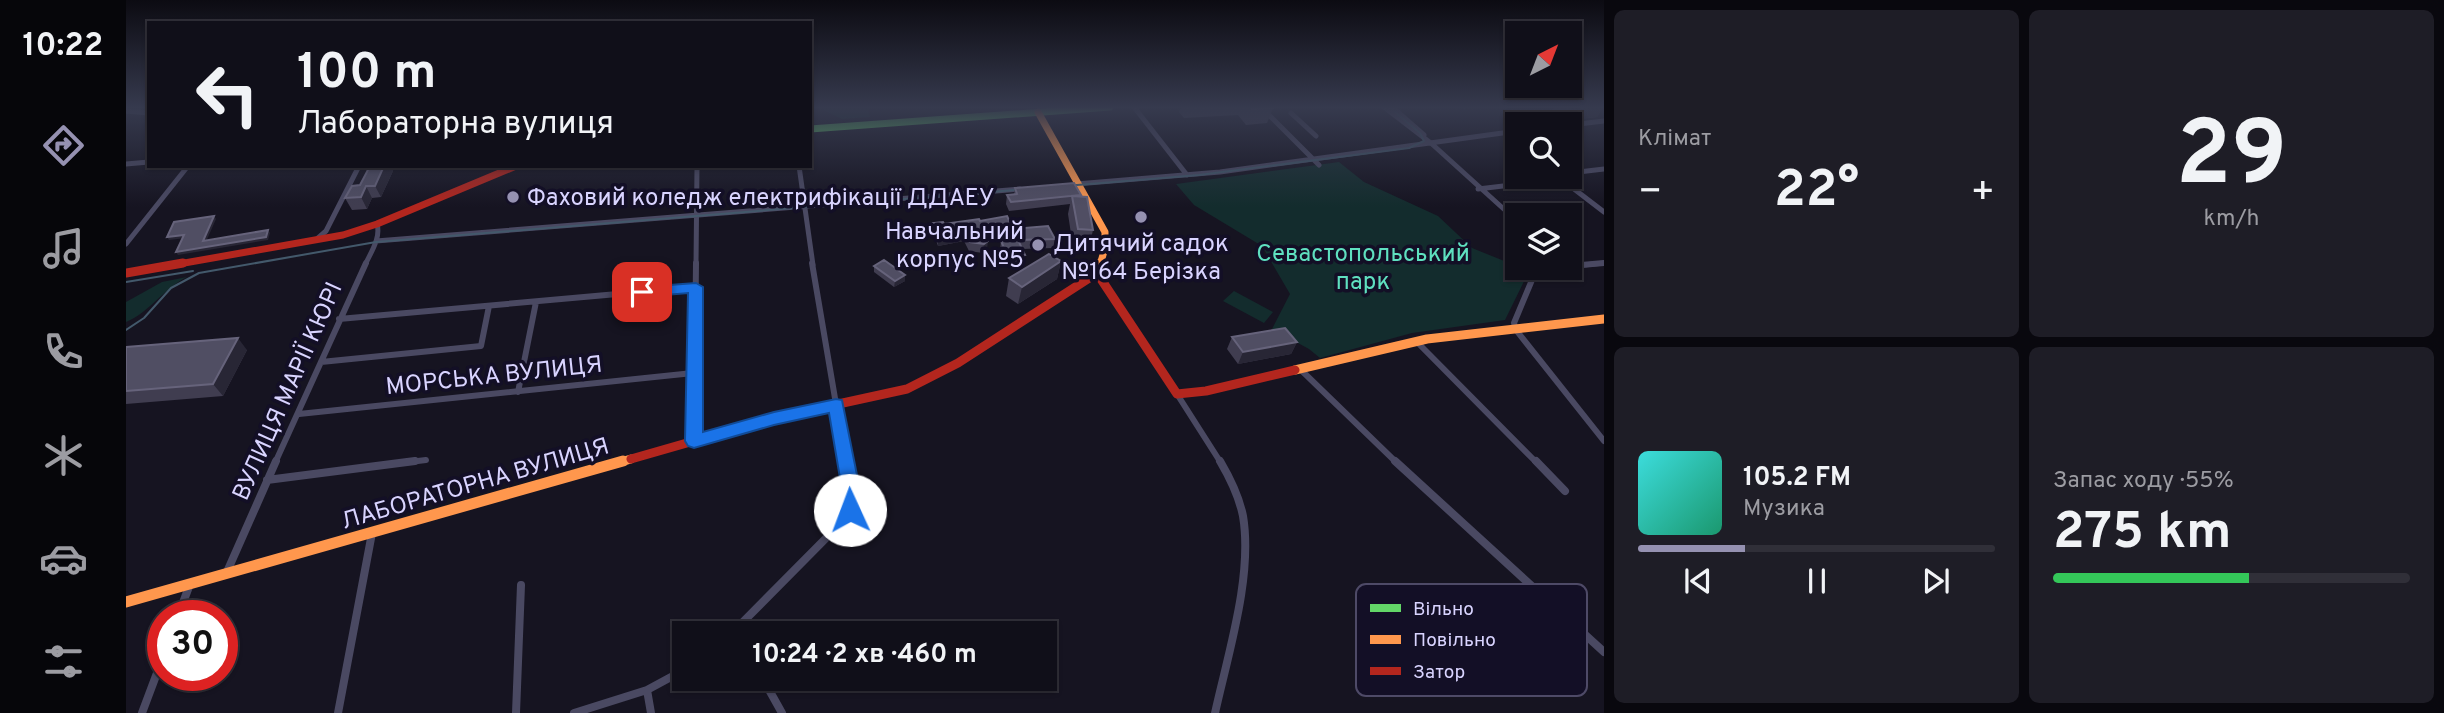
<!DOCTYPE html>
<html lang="uk">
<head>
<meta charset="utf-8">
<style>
  :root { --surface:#100f19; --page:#1e1d26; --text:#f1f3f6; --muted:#9c9ca2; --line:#302f38; --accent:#9591b1 }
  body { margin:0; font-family:Overpass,sans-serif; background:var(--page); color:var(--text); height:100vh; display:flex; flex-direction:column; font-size:26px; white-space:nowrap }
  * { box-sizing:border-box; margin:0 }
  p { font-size:23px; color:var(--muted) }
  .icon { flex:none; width:38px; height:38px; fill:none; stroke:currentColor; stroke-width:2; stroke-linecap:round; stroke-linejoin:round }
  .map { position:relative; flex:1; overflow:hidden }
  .details { display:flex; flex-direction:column; gap:10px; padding:10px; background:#09080e; width:840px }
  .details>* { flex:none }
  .hud { position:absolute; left:21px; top:21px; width:665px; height:147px; border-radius:0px; box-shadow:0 2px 5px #0004,0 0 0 2px var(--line); background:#100f19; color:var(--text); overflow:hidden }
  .needle { width:46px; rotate:42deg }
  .fabs { position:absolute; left:1379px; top:21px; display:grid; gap:14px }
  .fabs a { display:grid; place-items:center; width:77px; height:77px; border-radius:0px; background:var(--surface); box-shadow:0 2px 5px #0004,0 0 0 2px var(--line); font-size:35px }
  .speed { position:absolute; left:21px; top:600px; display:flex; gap:14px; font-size:35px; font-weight:700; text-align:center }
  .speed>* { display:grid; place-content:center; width:91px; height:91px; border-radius:50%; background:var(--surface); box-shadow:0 2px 5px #0004,0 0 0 2px var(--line); line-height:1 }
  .speed .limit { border:10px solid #d22; background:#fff; color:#111 }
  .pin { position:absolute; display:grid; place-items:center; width:60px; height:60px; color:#fff; margin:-30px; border-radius:14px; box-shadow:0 4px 10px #0006 }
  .me { position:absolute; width:77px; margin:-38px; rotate:358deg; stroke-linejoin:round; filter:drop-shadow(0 0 5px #0008) }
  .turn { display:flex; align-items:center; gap:24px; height:147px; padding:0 35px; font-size:32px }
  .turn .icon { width:91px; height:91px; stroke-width:2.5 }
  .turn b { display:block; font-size:49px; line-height:60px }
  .big { font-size:52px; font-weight:700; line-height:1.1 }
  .details .tile { flex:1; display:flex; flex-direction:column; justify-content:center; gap:10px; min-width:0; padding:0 24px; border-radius:10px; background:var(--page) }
  .details .dial { align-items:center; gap:0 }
  .dial b { font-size:91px; line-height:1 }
  .song { display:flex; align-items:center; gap:21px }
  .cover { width:84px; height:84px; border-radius:10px; background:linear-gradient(135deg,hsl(180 70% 55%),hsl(160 70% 35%)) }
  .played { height:7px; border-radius:4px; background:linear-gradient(90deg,var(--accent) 30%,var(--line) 30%) }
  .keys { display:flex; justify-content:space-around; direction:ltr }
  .heat { display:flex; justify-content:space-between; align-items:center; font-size:38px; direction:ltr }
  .charge { height:10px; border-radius:5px; background:linear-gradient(90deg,#34c759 55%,var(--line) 0) }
  .details .tiles { flex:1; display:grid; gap:10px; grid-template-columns:repeat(2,1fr) }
  .trip { position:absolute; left:546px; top:621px; width:385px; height:70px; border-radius:0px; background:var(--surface); box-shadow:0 2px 5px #0004,0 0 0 2px var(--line); font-weight:700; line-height:70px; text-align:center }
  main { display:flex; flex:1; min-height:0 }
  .menu { display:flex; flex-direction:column; width:126px; justify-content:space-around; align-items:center; background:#06060a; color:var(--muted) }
  .menu .icon { width:49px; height:49px }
  .menu .current { color:var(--accent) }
  .menu b { font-size:32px; color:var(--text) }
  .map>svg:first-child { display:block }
  .green { fill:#132c2d }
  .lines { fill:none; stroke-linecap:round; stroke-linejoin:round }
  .street-far2 { stroke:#4a4962; stroke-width:5 }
  .street-far1 { stroke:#4a4962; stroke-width:6 }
  .street { stroke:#4a4962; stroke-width:8 }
  .fast { stroke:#63d668; stroke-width:7 }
  .slow-far2 { stroke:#ff974d; stroke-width:7 }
  .slow-far1 { stroke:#ff974d; stroke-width:9 }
  .slow { stroke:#ff974d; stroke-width:11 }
  .jam-far1 { stroke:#b3261e; stroke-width:7 }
  .jam { stroke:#b3261e; stroke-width:9 }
  .tram { stroke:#43596b; stroke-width:2 }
  .wall { fill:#403d50 }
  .shaded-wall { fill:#282635 }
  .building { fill:#504e63; stroke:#66637b; stroke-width:2 }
  .route { fill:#1a73e8; stroke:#114b97; stroke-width:2 }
  .poi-dot { fill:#9591b1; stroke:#130f26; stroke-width:2.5 }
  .labels { text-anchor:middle; stroke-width:7; stroke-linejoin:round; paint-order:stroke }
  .poi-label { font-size:24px; fill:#d9d4ff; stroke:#130f26; text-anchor:start }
  .park-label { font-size:24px; fill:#5fe0c0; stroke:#130f26 }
  .street-label { font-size:24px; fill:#d9d4ff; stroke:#130f26 }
  .key { fill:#130f26; stroke:#4e4a67; stroke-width:2 }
  .key-label { font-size:19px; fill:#d9d4ff }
</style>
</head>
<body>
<main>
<nav class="menu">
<b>10:22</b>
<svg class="icon current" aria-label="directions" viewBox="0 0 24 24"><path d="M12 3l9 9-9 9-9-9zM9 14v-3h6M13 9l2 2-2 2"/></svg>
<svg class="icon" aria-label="music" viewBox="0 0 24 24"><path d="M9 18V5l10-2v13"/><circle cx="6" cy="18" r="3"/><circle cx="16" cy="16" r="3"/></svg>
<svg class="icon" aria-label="phone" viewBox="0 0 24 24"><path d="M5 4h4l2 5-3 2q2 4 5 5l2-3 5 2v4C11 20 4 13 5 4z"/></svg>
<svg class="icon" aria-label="climate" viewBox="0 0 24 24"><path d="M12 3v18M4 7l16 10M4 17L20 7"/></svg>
<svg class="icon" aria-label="car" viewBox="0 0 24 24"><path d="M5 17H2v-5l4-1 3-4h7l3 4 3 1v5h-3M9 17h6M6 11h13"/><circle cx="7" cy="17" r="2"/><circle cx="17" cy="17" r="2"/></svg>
<svg class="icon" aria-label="filters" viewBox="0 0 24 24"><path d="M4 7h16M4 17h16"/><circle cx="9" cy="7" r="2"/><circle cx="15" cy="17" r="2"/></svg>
</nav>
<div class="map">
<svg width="1478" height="713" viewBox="0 0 1478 713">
  <rect width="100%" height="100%" fill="#161421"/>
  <path class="green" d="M691,107H758L742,109L744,117L716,119Z
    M1213,162L1238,182L1312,216L1346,248L1403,271L1379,320L1286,333L1194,358L1183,349L1146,329L1164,294L1136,246L1068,205L1050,184Z
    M61,277C37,289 24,312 0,322V302L36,282Z
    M1108,291L1147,312L1138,323L1097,301Z"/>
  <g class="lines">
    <path class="street-far2" d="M1008,107L1061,175
      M1135,107L1193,165
      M1258,107L1306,144L1391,221
      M1266,107L1298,135
      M0,111L23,113
      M1165,113L1190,136
      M1444,125L1478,121
      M0,164L23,162
      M673,166L687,265
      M1444,173L1478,169
      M1435,179L1478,212
      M950,184L1094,172L1391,131
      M1352,189L1435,179
      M192,238L200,231L233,166
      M250,241L894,189
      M0,244L62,166
      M239,265C245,252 255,238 251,224
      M570,265L571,166
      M1458,265L1478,263"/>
    <path class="street-far1" d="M686,263L720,463
      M1444,266L1478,263
      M1411,268L1388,323L1390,330L1478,441
      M213,319L570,287
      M1290,341L1411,463
      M195,362L355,346L363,306
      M1175,370L1271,463
      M392,392L410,302
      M1051,394L1095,463
      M173,414L567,373
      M568,441L570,263
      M149,463L240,263
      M275,463L300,460"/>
    <path class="street" d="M1269,461L1478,652
      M1410,461L1439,491
      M141,480L289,461
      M100,574L150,461
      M52,616L64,584
      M605,634L718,520L726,500L720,461
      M637,679L656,713
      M521,690L525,713
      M16,713L37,657
      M212,713L246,533
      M390,713L395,585
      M448,713L521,690L558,670
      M1089,713C1102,654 1127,576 1117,516C1113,496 1104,478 1094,461"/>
    <path class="fast" d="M684,129L984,107"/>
    <path class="slow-far2" d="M912,112L979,232V248L974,265"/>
    <path class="slow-far1" d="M971,273L974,263
      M1169,370L1301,339L1478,319
      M491,463L505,459"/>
    <path class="slow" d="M0,602L497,461"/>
    <path class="jam-far1" d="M47,265L217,235L251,224L390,166"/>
    <path class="jam" d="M0,273L57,263
      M971,273L1051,394L1080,391L1169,370
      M505,459L648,418L781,389L832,363L971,273"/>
    <path class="tram" d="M0,282L67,271
      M0,330L18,318L45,288L73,273L250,242L1073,175L1283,148L1298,141L1294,133L1263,107"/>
  </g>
  <path class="wall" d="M1055,107H1147V108L1141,123L1120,125L1112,115L1058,118L1053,112Z
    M1335,107H1354L1338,109Z
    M1428,107H1477L1471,117L1436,121L1424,113Z
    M239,166H265L267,171L255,197L246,198L241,209L226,210L219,198L234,185L241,171Z
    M889,188L955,195L954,197L967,230L963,248L947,247L942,214L944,204L883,211L880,204L881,195L888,194Z
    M854,221L929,239L927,248L896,249L899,255L897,264L880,266L874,250L875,241H877L876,238L861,239V249L857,253L843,251L838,241L812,246L807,232V223L818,224Z
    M935,261L931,279L892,304L880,296L883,278Z
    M748,266L779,281L768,287L748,272Z
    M1106,337L1171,342L1165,354L1112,364L1101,349Z
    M0,347L121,350L97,396L0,404Z"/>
  <path class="shaded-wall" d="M1445,107H1477L1471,117L1436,121Z
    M257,166H265L267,171L255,197L249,186Z
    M240,186L246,198L241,209L235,197Z
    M88,216L90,219L79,244L77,241Z
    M142,230L144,233L142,240L52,255L50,252Z
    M839,232L838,241L812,246V237Z
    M58,235L60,238L43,240L41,237Z
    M862,241L861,249L857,253L858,244Z
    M935,261L931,279L892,304L896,287Z
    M779,275V281L768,287L769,281Z
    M112,338L121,350L97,396L87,384Z
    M1171,342L1165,354L1112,364L1117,352Z"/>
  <path class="building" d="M1124,107H1147V108L1126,109Z
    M244,166H258L249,186H240L235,197L219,198L226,186L234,185Z
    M948,183L955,195L885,202L881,195L891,194L889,188Z
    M946,196L961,197L967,230L952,229Z
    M88,216L77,241L142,230L140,237L50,252L58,235L41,237L48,222Z
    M881,216L887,229L922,226L929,239L892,240L899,255L882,257L875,241H882L877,229L858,231L862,241L858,244L844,242L839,232L812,237L807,223L817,222L818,224L853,219L854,221Z
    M923,254L935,261L896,287L883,278Z
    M758,260L779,275L769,281L748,266Z
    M1159,328L1171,342L1117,352L1106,337Z
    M112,338L87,384L0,391V347Z"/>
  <linearGradient id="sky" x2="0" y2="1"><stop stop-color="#0c0b12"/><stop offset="0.52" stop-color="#363a4e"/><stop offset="1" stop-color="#363a4e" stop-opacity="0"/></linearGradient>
  <rect width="1478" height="207" fill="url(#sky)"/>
  <path class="route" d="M570,283L577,287V432L648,412L710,399L716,400L734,490L730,516L724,518L717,516L714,510L716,490L703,413L648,425L568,448L562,446L559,441L562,293L516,297L509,292L516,287Z"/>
  <g class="poi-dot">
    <circle cx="387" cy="197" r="7"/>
    <circle cx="1015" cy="217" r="7"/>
    <circle cx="912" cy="245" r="7"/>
  </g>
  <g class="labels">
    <g class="poi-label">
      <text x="401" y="205">Фаховий коледж електрифікації ДДАЕУ</text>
      <text x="898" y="239" text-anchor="end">Навчальний<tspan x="898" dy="28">корпус №5</tspan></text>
      <text x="1015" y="251" text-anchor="middle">Дитячий садок<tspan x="1015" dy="28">№164 Берізка</tspan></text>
    </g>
    <g class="park-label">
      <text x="1237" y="261">Севастопольський<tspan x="1237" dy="28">парк</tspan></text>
    </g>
    <g class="street-label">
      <text transform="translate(368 375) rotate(-6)" y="8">МОРСЬКА ВУЛИЦЯ</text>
      <text transform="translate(161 391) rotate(-66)" y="8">ВУЛИЦЯ МАРІЇ КЮРІ</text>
      <text transform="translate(349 483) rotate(-16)" y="8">ЛАБОРАТОРНА ВУЛИЦЯ</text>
    </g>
  </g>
  <rect x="1230" y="584" width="231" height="112" rx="10" class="key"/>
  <rect x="1244" y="604" width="31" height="8" fill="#63d668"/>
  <rect x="1244" y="635" width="31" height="9" fill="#ff974d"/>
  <rect x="1244" y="667" width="31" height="8" fill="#b3261e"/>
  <g class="key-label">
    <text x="1287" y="615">Вільно</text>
    <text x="1287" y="646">Повільно</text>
    <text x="1287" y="678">Затор</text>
  </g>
</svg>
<div class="fabs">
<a><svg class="needle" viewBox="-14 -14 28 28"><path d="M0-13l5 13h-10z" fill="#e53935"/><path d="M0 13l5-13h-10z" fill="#9c9ca2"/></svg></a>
<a><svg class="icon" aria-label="search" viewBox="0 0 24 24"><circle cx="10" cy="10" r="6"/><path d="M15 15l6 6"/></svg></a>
<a><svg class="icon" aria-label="layers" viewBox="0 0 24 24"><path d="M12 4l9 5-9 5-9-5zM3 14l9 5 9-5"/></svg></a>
</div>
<div class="speed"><div class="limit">30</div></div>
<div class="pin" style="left:516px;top:292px;background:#d93025"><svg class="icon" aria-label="arrive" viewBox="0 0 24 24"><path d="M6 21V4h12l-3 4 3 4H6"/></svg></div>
<svg class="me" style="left:724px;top:510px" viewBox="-20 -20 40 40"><circle r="19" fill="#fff"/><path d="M0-13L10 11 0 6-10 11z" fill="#1a73e8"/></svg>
<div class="trip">10:24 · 2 хв · 460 m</div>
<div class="hud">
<div class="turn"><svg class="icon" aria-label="left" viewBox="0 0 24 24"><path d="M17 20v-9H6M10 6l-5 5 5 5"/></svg><div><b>100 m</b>Лабораторна вулиця</div></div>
</div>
</div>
<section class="details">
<div class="tiles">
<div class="tile"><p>Клімат</p>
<div class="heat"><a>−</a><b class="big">22°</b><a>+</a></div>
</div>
<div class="tile dial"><b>29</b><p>km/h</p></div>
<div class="tile">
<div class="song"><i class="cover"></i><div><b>105.2 FM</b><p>Музика</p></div></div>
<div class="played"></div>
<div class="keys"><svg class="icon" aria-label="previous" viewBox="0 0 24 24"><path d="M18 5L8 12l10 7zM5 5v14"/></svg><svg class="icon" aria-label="pause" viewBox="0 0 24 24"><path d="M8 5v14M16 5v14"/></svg><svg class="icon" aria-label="next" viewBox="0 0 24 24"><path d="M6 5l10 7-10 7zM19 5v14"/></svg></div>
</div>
<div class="tile"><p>Запас ходу · 55%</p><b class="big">275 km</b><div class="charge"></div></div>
</div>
</section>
</main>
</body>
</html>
